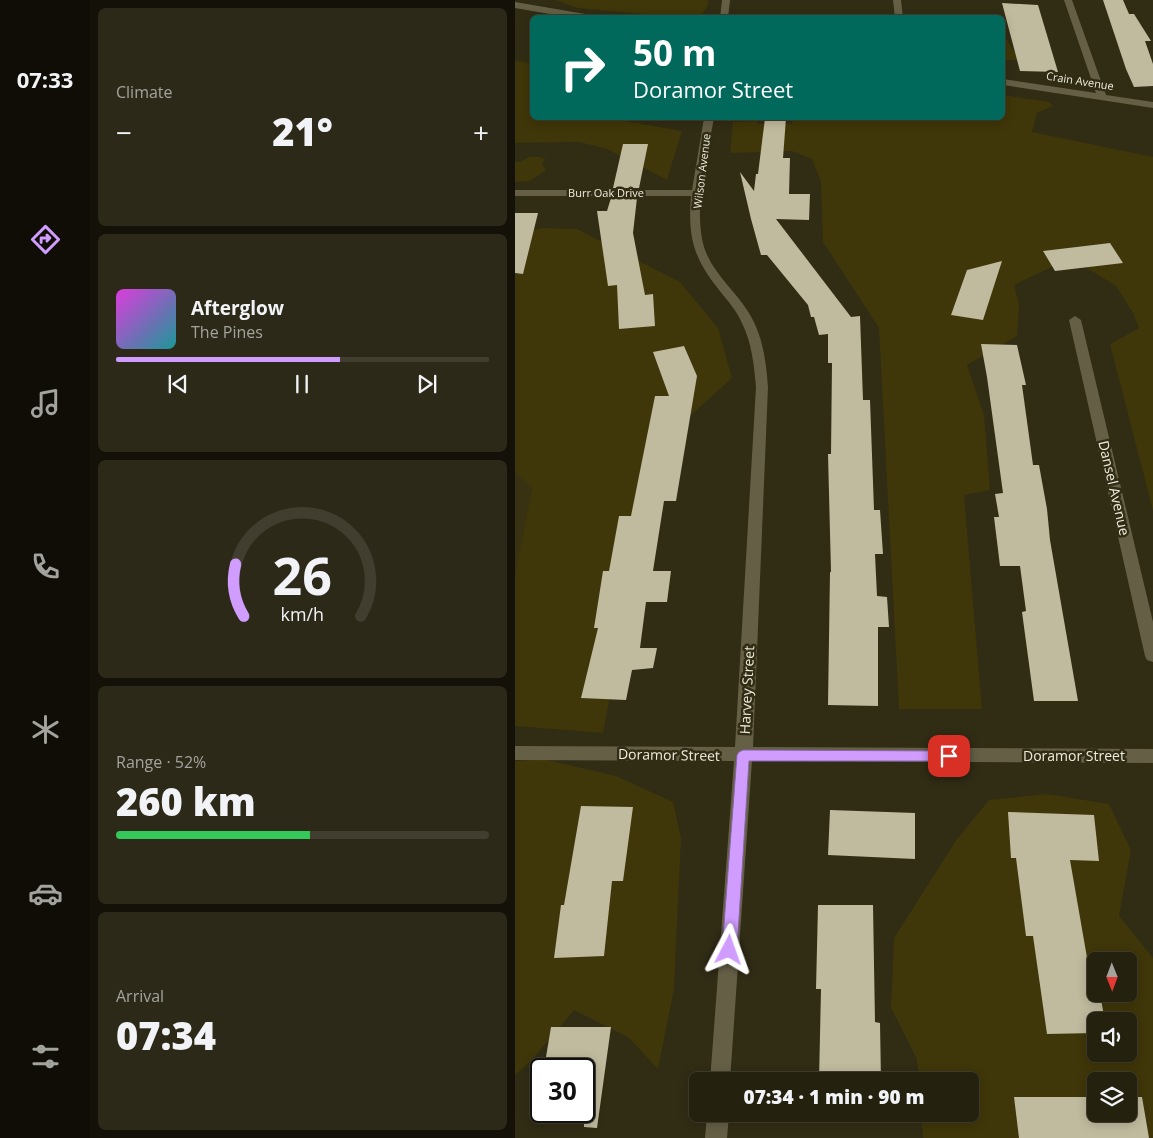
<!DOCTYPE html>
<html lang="en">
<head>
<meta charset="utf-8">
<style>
  :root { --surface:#25210f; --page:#2d2918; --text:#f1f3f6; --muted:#a3a39e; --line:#423e2f; --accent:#d09dff }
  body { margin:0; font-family:"Open Sans",sans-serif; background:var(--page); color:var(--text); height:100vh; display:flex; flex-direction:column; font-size:19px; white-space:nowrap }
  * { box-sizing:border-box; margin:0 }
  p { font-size:16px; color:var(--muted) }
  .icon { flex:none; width:28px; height:28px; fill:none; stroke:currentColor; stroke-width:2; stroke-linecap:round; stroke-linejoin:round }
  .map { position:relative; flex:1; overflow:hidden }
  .drawer { display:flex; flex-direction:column; gap:8px; padding:8px; background:#141208; width:425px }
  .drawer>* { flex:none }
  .top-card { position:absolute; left:15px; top:15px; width:475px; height:105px; border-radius:8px; box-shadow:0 2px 12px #0003,0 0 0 1px var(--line); background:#00695c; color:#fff; overflow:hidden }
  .needle { width:32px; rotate:179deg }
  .buttons { position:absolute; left:572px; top:952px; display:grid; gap:10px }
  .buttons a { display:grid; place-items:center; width:50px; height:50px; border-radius:8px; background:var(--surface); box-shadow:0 2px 12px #0003,0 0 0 1px var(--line); font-size:25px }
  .speed { position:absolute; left:15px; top:1058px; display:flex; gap:10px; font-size:25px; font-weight:700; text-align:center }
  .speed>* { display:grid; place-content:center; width:65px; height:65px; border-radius:50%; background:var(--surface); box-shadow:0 2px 12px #0003,0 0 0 1px var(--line); line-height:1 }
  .speed .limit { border:2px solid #111; border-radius:8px; background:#fff; color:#111 }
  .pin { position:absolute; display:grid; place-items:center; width:42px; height:42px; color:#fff; margin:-21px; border-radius:10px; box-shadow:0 2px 8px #0006 }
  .me { position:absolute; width:55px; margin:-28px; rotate:4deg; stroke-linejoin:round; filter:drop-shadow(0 0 4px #0008) }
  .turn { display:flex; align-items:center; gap:18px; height:105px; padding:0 20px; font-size:22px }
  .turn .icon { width:65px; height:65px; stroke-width:2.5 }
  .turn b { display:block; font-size:35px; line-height:42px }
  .big { font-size:38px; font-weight:800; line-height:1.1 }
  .drawer .widget { flex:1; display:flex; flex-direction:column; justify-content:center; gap:8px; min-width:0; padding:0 18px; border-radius:8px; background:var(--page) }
  .drawer .dial { align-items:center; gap:0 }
  .dial svg { height:130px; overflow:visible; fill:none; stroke:var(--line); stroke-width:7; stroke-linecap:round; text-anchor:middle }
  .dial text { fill:var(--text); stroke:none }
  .song { display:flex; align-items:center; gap:15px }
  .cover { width:60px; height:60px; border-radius:8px; background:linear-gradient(135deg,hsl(300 70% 55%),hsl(180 70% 35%)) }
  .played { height:5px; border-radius:2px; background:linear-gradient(90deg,var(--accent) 60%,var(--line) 60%) }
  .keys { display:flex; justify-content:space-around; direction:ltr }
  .heat { display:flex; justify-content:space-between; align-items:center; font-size:28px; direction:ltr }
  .charge { height:8px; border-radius:4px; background:linear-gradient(90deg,#34c759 52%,var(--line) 0) }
  .trip { position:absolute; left:174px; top:1072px; width:290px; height:50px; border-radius:8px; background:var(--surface); box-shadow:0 2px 12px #0003,0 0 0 1px var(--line); font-weight:800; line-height:50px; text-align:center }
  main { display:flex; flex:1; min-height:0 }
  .menu { display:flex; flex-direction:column; width:90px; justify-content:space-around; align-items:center; background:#0f0d06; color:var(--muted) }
  .menu .icon { width:35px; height:35px }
  .menu .active { color:var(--accent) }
  .menu b { font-size:22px; color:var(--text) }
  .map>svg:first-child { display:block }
  .built { fill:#383212 }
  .green { fill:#3f3609; fill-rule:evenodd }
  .building { fill:#c0ba9e }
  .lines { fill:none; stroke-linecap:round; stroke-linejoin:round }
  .minor { fill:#655f46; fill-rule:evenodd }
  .route { fill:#d09dff; stroke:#8766a6 }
  .labels { text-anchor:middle; stroke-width:5; stroke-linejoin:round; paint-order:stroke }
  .far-street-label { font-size:11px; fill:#efecdd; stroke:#312c14 }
  .street-label { font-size:14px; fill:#efecdd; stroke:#312c14 }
</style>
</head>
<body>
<main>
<nav class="menu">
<b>07:33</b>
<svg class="icon active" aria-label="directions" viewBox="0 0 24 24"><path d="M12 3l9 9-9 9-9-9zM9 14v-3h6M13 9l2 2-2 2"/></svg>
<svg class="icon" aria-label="music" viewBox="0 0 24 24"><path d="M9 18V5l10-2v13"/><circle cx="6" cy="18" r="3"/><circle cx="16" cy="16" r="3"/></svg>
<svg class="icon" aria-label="phone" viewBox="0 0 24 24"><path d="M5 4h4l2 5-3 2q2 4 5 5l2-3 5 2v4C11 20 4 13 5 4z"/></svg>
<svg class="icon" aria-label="climate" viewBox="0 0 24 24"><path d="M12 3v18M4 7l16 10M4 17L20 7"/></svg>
<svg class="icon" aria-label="car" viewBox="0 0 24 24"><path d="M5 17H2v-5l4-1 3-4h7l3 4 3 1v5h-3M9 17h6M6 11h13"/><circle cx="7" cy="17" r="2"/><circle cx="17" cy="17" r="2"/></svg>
<svg class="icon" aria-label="filters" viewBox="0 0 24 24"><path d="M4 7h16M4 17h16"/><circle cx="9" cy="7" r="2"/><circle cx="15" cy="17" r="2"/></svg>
</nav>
<section class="drawer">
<div class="widget"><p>Climate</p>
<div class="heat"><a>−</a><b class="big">21°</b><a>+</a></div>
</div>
<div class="widget">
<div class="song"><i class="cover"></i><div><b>Afterglow</b><p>The Pines</p></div></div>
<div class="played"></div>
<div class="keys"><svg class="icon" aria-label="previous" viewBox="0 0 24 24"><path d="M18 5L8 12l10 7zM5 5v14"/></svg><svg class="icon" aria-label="pause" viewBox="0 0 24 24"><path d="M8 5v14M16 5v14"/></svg><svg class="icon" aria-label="next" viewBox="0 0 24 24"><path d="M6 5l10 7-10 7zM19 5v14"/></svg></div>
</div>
<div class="widget dial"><svg viewBox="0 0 100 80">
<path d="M14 69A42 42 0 1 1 86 69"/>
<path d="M14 69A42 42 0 0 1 9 37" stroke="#d09dff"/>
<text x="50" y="56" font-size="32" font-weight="700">26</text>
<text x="50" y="72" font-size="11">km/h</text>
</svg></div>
<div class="widget"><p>Range · 52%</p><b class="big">260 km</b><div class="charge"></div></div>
<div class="widget"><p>Arrival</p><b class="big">07:34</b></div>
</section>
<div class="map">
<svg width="638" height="1138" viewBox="0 0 638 1138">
  <rect width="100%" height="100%" fill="#312c14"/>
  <path class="built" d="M0,472L17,487L0,583Z"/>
  <path class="green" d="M41,0H193V6L185,17L170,18L62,8Z
    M488,34L505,60H488Z
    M0,61L17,63L18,118H113L110,121L167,131L152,180L92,149L64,142L0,143Z
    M488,95L534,102L538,106L522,113L517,132L638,157V511L595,344L624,328L618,313L601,286L570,267L543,264L499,285L504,304L502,336L452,365L469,415L475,490L449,495L467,709H384L364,328L308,242L306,182L297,159L277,151L215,153L218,122L242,121L243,124H277L278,118H488Z
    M14,157H25L30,159L27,164L31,170L15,181L0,182V162H5Z
    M28,228L62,229L165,282L203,328L217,378L143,445L88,733L0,726V576L17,488L0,472V233Z
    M28,759L101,776L158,802L166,838L159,989L143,1069L113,1037L59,1010L16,1061L0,1075V761Z
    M532,794L594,804L616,850L604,916L638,958V1138H408L406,1114H455V1081H404L402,1059L376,1008L379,938L442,839L474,800ZM581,961H614V994H581ZM581,1021H614V1054H581ZM581,1081H614V1114H581Z"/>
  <path class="building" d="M588,0H608L614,14H619L636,41H630L638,64V86L619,87L611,69Z
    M487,3L523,5L543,72L505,71Z
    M250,118H271L268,158H275L274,194H295L294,220L261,219L336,317L345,316L348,400H355L359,510H365L368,554H360L362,596L372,597L374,627H363V706L313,705L315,572H316L313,454H316L317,363H313V334L304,335L299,317H296L293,305L252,255H246L236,219L225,172L239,191L241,174H243Z
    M108,144H133L124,188H98Z
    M96,198H122L118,233L130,295L138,294L140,326L104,329L102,285L93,286L82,211H92Z
    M0,213H23L8,274L0,273Z
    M595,243L608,263L540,271L528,251Z
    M487,261L468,320L436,315L452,270Z
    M466,344L502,345L511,385H507L518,465H524L532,509L535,540L563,701H519L507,612L511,611L505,566H485L479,517H484L480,494L488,493L472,377Z
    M169,346L182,376L161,501H149L138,571H156L152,602H131L125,648H142L138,668L117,670L111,700L66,698L83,628H79L88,571H94L104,516H116L140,396H154L138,352Z
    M66,806L118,807L108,881H97L89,956L39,958L46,905H49Z
    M315,810L400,813V859L313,855Z
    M493,812L579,815L584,861L555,860L574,969H581V994H585L590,1021H581V1033L532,1034L518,936H511L501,858H496Z
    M303,905H358L360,1022L365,1023L366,1081H304L306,989H301Z
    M36,1027H96L82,1128L69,1127V1069H29Z
    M499,1097H581V1114H614V1097H627L634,1138H504Z
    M304,1114H367V1120H304Z"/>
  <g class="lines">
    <path class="minor" d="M207,0H215L213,18H205Z
      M378,0H386L388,18H380Z
      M549,0H557L591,95L638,102V108L488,85V79L581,93Z
      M0,2L76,15L80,18H58L0,8Z
      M189,118H199C192,157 178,209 189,247C197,273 221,291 234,313C248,336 251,361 253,387L238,747L638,749V763L237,761L215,1081H195L219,761L0,760V746L220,747L241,387C239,366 237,343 227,323C221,309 210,298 201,286C177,255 173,234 176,196H0V190H177Z
      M560,316L566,320L638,622V662L632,660L630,656L554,320Z
      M192,1114H214L212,1138H190Z"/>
  </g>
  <path class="route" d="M228,750L434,751L439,752L441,756L439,760L434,761H234L222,950L220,954L214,956L209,954L207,950L222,755L224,752Z"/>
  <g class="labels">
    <g class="far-street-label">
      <text transform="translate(565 81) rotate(9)" y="4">Crain Avenue</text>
      <text transform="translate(187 171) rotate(-83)" y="4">Wilson Avenue</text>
      <text x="91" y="197">Burr Oak Drive</text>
    </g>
    <g class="street-label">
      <text transform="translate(599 488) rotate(77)" y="5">Dansel Avenue</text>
      <text transform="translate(232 690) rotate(-87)" y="5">Harvey Street</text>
      <text transform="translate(154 755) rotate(1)" y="5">Doramor Street</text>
      <text x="559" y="761">Doramor Street</text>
    </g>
  </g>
</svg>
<div class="buttons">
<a><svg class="needle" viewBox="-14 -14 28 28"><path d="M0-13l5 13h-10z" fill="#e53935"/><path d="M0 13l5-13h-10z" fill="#a3a39e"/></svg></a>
<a><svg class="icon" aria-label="sound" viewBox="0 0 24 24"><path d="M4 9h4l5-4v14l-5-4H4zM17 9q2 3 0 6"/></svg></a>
<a><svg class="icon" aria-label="layers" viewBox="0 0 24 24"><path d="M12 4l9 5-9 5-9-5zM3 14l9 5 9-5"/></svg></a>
</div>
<div class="speed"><div class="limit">30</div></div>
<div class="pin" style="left:434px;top:756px;background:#d93025"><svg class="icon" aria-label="arrive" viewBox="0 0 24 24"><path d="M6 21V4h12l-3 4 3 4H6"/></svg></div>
<svg class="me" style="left:214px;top:950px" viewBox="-20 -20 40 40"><path d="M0-17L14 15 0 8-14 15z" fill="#d09dff" stroke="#fff" stroke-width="4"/></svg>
<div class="trip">07:34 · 1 min · 90 m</div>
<div class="top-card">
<div class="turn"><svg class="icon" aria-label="right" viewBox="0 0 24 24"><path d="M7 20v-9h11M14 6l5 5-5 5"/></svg><div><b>50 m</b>Doramor Street</div></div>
</div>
</div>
</main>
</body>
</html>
